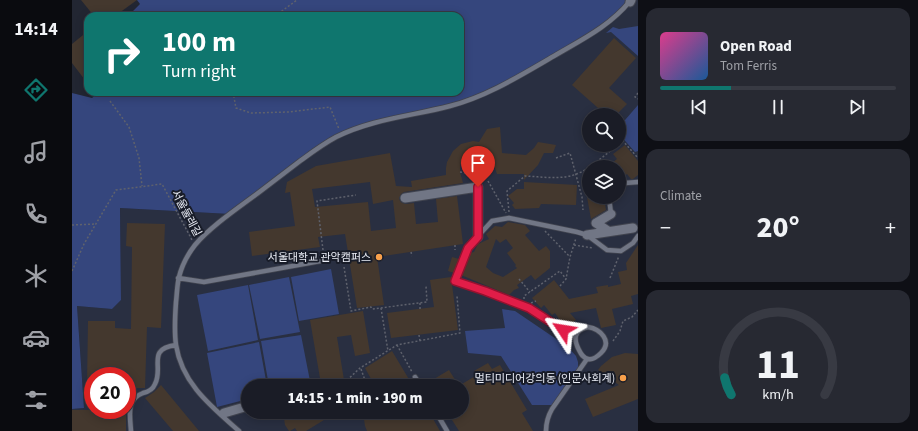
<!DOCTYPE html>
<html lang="en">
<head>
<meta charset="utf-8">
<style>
  :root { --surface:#1a1c26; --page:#272932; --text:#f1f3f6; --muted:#9fa1a7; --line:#383a43; --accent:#0f766e }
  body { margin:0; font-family:"Source Sans 3","Noto Sans KR",sans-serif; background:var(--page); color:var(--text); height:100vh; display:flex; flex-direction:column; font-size:15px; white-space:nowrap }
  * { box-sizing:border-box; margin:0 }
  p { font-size:13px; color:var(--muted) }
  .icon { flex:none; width:22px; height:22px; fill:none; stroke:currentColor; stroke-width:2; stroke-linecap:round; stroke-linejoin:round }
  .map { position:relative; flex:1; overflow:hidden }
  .panel { display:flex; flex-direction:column; gap:8px; padding:8px; background:#0e0f15; width:280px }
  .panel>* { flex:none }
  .banner { position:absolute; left:12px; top:12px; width:380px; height:84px; border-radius:12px; box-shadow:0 2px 10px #0003,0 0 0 1px var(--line); background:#0f766e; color:#fff; overflow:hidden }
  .fabs { position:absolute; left:510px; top:108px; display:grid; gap:8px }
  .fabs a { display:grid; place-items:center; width:44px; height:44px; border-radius:50%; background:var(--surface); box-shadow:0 2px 10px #0003,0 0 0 1px var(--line); font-size:20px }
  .speed { position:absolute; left:12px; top:367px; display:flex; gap:8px; font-size:20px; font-weight:700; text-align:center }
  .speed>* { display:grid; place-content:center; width:52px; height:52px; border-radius:50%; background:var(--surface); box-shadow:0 2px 10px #0003,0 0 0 1px var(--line); line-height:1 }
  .speed .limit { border:6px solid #d22; background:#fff; color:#111 }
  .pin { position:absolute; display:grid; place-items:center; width:34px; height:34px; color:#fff; margin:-41px -17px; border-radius:50% 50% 50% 0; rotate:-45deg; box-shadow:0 0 4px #0007 }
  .pin .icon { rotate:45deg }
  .me { position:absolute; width:44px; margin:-22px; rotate:303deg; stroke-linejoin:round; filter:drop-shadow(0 0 3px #0008) }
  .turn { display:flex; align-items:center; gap:14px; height:84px; padding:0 12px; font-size:18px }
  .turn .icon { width:52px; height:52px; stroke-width:2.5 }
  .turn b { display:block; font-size:28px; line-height:34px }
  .big { font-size:30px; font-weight:800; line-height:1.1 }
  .panel .tile { flex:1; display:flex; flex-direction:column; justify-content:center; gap:6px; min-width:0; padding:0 14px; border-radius:12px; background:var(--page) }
  .panel .dial { align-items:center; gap:0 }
  .dial svg { height:104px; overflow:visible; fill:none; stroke:var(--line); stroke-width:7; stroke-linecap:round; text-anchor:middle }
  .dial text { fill:var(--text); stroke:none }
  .song { display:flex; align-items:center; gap:12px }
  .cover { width:48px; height:48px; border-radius:6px; background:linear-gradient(135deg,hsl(330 70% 55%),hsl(210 70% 35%)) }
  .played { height:4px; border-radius:2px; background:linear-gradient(90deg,var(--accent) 30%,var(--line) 30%) }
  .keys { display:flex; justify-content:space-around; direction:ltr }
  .heat { display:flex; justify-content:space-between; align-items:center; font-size:22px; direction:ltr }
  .trip { position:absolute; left:169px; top:379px; width:228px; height:40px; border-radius:20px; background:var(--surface); box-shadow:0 2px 10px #0003,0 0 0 1px var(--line); font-weight:800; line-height:40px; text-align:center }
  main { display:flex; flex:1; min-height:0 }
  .menu { display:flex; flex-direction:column; width:72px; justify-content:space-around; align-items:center; background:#0a0b0f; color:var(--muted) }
  .menu .icon { width:28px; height:28px }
  .menu .on { color:var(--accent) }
  .menu b { font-size:18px; color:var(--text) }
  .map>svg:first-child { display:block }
  .built { fill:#292f41; fill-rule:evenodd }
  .green { fill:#35467d }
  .building { fill:#44382e; fill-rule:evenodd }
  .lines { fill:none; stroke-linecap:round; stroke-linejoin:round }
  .lane-casing { stroke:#41444f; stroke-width:6 }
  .street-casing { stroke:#41444f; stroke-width:11 }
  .path { stroke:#5f626d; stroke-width:1.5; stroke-dasharray:2 2; stroke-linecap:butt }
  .lane { stroke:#717685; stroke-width:4.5 }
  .street { stroke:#717685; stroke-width:9 }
  .route-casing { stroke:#92132f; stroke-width:10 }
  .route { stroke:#e11d48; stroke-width:7 }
  .poi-dot { fill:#f8a04b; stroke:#181c28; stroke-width:1.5 }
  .labels { text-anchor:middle; stroke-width:4; stroke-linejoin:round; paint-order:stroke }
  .street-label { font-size:11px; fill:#eaedf6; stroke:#181c28 }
  .poi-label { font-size:11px; fill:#eaedf6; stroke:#181c28; text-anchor:end }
</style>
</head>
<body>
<main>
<nav class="menu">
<b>14:14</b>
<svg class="icon on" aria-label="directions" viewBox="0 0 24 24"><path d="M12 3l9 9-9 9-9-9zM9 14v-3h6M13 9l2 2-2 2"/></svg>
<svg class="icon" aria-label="music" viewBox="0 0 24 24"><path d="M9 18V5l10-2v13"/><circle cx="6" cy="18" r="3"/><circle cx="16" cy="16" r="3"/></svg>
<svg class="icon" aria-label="phone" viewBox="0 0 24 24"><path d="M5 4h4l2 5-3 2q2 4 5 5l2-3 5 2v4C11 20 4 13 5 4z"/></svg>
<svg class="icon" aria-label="climate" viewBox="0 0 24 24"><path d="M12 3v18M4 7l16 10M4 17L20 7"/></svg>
<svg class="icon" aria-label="car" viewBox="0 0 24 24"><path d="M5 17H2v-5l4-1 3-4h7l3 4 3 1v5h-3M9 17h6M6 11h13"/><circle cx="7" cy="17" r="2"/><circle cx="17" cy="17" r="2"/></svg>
<svg class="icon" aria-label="filters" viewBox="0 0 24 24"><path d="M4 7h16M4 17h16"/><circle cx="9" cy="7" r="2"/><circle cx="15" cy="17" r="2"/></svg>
</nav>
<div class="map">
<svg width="566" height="431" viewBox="0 0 566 431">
  <rect width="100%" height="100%" fill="#222632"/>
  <path class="built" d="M559,0H566V431H0V409L12,408L5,306L40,309L49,300L48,208L158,214L242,150L279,130L378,106ZM517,115H547V145H517ZM517,167H547V197H517ZM21,376H55V410H21ZM176,386H390V412H176Z"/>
  <path class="green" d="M65,0H559L544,16L441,80L401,99L298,124L262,138L158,214L48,208L49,300L40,309L5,306L12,408L0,409V93L20,98L27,92H388V16H56L68,4Z
    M566,26V56L539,32L534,33L541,27L547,29Z
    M566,105V151L563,152L547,134V127Z
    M259,269L267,314L227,321L219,277Z
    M217,277L228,332L188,339L177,285Z
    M176,285L186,340L136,351L125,295Z
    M430,309L443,311L496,347L504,356L506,362V368L481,405H460L429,356L396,353L393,331L433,328Z
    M229,335L239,386H197L189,341Z
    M187,342L195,386H176V399L145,407L135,353Z"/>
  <path class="building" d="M9,0H65L43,16H22Z
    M16,31V84L0,63V44Z
    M542,38L564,58L537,88L555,104L544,115H534L500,85Z
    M428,127L430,153L454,155L462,148L466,142L484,145L481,153H472L466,165L452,180V174H425L421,163V157H413L399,155L393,159L388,165V172L391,183L332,192L329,194L327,198L328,201L330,203L334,204L342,203L344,224L366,222L364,199L385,196L391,244L305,257L312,305L285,308L273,234L246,237L248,247L180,256L177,232L223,226L218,192L213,193L215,182L244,166L318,153L324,186L340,187L339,181L374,175V168L375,162L381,151L389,144L401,141L407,142L415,129ZM298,182L301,204L321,200L324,228L299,231L296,202L243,207L240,189Z
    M553,145L566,161V175L561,179H559L555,174L547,180V167H535L545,159L541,154Z
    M452,182L505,185L504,205L469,204L467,208L443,209L440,205L442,203L436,196L445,189H452Z
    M515,197H532L534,210L519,219Z
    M436,222L453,225L458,231L453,235L467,251L474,246L478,251V268L463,280L459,275L445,285L447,288L442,290L437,295L389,275L398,253L402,252L406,244L417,239L414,234L423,226L430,227ZM424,239L428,243L434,239L441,248L435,253L444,265L443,266L445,268L431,277L421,273L414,267Z
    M55,223L93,224L89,328L75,327L73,388H55V376H21V384H15L16,321H43V328L59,329L60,247L54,246Z
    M566,245V294L559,296L561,304L540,309L544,325L529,328L524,308L498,313L504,320L496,326L490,323L483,313L480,315L472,305L469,308L460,298L482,280L497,299L526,293L524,287L536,285V287L549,284L546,272L555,270L554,263Z
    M380,257L387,259L382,273L376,271Z
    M379,277L386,330L319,338L315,313L362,307L358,280Z
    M291,311L298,353L283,356L279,335L265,337L272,380L249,384L238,320Z
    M320,351L341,386H303L293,368Z
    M553,353L566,354V399L521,417L513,399L547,385L526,370L529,366L540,357Z
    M416,363L420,369L428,365L455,410L450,413L461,431H387L375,412H390V384L405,375L402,371Z
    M377,370L387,386H359L357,382Z
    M89,385L127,431H101L73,398L82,392Z
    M0,410H54V431H0Z
    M218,412H265L234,431H225L223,428L218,431H217L213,425L212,418Z
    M295,412H357L368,431H295L293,426L292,419L293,414Z"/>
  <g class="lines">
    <defs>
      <path id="lane" d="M547,186L553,183L566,182
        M537,197L539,214
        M106,278L132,282L254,260
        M516,327C528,329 541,341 529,353C526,356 521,360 516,359C511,358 509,354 507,350C501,339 502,330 516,327Z
        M503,337L457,308L413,291L383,281L395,248L420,221L437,218L505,232L515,235L535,250L549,251L561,243L566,236
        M343,377L349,386
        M364,412L375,431
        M59,431C58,416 54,399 71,393C76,392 81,389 83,384C92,367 74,349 104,345
        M167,431C140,407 110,384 104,345C102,331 103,316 104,302C105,294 105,285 107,277C110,265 116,254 123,245C140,225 169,206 190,190C203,180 215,171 228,161C239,153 251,144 264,137C300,119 340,116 378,106C416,96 449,75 482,56C509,40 538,26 558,1
        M474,431C474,423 476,416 480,409L515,359"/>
      <path id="street" d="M558,2L559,0
        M333,198L406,187V237
        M536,231L524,223L539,214
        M515,235L561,228
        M152,413L176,406"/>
    </defs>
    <use href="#lane" class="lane-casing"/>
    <use href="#street" class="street-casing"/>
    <path class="path" d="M203,16L225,0
      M161,92L164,108L179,113L217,112L258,107L267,129
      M566,93L563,97L566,99
      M38,101L57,127L67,158L70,186
      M547,144L551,141L566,158
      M484,158L498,153L510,197L511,210
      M518,167L546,145
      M388,172L394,173L400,180
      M416,181L434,213
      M437,212L435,191L453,176C475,177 498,182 517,167
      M0,225L24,224
      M473,231L498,257
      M383,245V250
      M502,245L521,248
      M251,250L245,201L284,195
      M339,252L340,256
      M272,267L279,311L299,307L300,309L355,302L354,286
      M0,271L12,244L44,190L90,184L120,240
      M538,278L547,256
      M447,279L458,292
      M488,286L494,279L498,257L504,238
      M452,299V296L488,271L494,279
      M459,303L464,301
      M309,308L316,351
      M348,309V303
      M347,335L348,341
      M541,341L548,331L551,321L560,317L566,310
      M325,345L340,372
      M289,369L295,386
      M271,384L276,386
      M265,386L271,384L288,368L325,345L388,333L385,296
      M313,412L319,417"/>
    <use href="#lane" class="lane"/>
    <use href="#street" class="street"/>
  </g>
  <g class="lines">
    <defs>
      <path id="route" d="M406,187V237L396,248L383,281L413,291L457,308L491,330"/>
    </defs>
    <use href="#route" class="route-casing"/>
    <use href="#route" class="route"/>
  </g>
  <g class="poi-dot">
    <circle cx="307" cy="257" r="4"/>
    <circle cx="551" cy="378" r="4"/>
  </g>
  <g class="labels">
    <g class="street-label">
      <text transform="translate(115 213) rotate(62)" y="4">서울둘레길</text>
    </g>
    <g class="poi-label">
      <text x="299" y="261">서울대학교 관악캠퍼스</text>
      <text x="543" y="382">멀티미디어강의동 (인문사회계)</text>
    </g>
  </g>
</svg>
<div class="fabs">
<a><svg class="icon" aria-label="search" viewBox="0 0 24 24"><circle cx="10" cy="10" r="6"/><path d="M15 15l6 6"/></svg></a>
<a><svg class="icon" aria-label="layers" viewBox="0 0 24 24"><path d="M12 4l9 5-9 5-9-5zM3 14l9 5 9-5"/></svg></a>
</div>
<div class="speed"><div class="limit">20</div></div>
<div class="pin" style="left:406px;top:187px;background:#d93025"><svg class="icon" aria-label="arrive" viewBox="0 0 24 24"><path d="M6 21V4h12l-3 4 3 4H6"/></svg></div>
<svg class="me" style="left:491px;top:330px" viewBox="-20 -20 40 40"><path d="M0-17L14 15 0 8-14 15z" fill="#e11d48" stroke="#fff" stroke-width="4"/></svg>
<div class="trip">14:15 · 1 min · 190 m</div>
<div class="banner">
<div class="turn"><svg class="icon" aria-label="right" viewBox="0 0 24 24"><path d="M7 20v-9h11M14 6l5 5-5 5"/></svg><div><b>100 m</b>Turn right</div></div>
</div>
</div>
<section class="panel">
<div class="tile">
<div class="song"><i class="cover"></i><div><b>Open Road</b><p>Tom Ferris</p></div></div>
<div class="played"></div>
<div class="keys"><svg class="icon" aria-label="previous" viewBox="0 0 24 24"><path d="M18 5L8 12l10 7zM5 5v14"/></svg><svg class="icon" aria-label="pause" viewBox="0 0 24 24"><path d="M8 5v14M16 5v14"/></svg><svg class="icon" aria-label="next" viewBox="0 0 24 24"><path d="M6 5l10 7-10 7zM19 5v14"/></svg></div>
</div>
<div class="tile"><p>Climate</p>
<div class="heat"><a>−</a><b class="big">20°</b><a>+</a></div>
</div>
<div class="tile dial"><svg viewBox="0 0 100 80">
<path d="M14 69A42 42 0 1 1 86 69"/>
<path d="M14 69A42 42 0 0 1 9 56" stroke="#0f766e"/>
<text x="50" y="56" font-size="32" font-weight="700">11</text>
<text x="50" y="72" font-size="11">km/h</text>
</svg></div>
</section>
</main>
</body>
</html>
